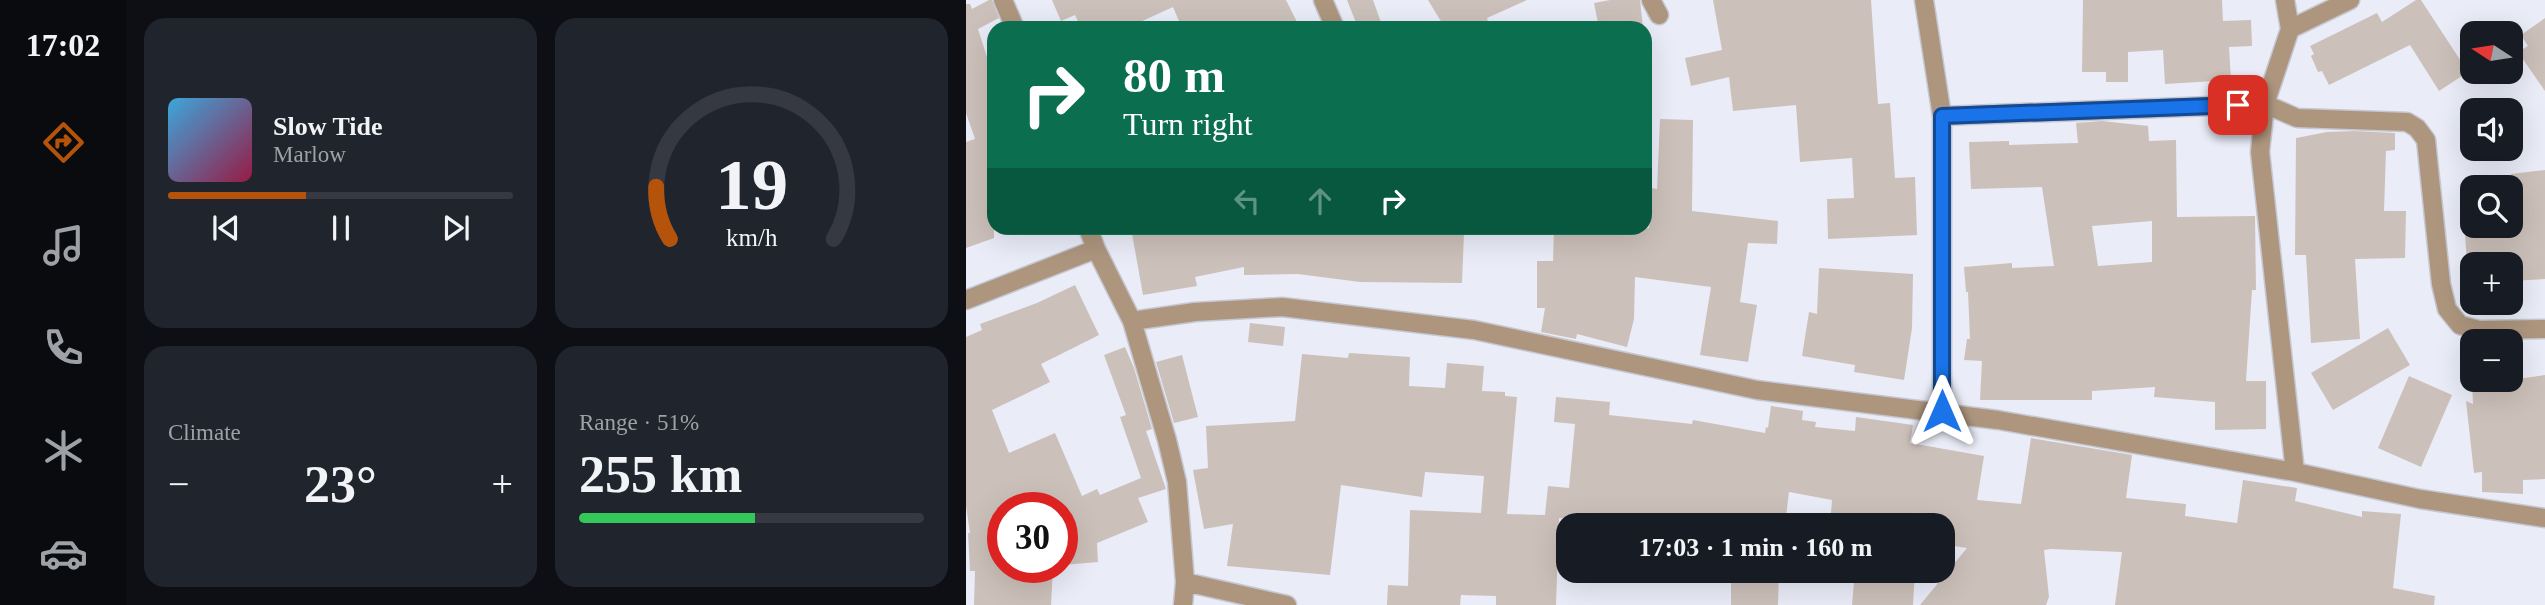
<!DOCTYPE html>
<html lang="en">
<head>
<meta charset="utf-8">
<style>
  :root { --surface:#171b24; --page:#20242c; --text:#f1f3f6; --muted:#9ea1a6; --line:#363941; --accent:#b45309 }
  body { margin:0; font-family:Georgia,serif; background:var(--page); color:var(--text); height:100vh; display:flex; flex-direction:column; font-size:26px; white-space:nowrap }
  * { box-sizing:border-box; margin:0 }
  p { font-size:23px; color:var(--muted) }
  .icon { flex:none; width:38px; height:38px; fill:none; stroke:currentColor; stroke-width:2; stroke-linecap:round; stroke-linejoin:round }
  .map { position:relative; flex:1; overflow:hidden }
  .sheet { display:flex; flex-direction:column; gap:18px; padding:18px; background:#0d0f14; width:840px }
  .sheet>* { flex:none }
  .hud { position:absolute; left:21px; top:21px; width:665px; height:214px; border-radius:21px; box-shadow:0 7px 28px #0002; background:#0b6e4f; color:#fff; overflow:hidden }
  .needle { width:46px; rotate:282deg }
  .tools { position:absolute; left:1494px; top:21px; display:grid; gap:14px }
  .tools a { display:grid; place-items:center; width:63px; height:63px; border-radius:14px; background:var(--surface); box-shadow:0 7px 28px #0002; font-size:35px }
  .speed { position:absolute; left:21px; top:492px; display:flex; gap:14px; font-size:35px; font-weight:700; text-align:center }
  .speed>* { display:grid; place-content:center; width:91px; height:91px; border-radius:50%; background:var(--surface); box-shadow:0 7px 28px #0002; line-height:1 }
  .speed .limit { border:10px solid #d22; background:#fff; color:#111 }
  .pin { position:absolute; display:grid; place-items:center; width:60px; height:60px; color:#fff; margin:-30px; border-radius:14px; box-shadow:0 4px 10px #0006 }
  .me { position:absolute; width:77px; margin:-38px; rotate:0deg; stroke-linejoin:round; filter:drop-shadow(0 0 5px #0008) }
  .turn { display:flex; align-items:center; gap:24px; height:147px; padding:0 21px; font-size:32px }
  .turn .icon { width:91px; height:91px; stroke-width:2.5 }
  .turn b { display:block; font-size:49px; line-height:60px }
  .lanes { display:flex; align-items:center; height:66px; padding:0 21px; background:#0003; justify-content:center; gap:35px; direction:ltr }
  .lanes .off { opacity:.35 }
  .big { font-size:52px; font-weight:700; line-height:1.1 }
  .sheet .card { flex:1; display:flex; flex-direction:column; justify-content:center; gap:10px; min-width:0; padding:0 24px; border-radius:21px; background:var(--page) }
  .sheet .dial { align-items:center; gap:0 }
  .dial svg { height:182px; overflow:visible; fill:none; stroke:var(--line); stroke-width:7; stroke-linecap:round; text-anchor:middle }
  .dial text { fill:var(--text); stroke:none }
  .song { display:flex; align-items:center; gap:21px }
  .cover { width:84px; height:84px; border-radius:10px; background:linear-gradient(135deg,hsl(200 70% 55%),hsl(340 70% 35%)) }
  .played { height:7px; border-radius:4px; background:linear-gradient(90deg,var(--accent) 40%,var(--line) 40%) }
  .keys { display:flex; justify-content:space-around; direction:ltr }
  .heat { display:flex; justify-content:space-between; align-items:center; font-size:38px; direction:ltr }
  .charge { height:10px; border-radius:5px; background:linear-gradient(90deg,#34c759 51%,var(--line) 0) }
  .sheet .tiles { flex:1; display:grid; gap:18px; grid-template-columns:repeat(2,1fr) }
  .trip { position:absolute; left:590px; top:513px; width:399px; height:70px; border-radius:21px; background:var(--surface); box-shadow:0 7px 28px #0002; font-weight:700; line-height:70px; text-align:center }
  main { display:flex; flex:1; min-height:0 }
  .tabs { display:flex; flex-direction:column; width:126px; justify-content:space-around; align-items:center; background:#090b0e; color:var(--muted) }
  .tabs .icon { width:49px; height:49px }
  .tabs .on { color:var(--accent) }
  .tabs b { font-size:32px; color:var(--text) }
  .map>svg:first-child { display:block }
  .building { fill:#ccc0ba; fill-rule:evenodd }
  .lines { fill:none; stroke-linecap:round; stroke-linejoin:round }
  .minor-casing { stroke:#c5c7d2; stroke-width:21 }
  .minor { stroke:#ae967e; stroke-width:18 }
  .route-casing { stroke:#114b97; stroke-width:18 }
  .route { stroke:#1a73e8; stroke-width:12 }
</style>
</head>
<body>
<main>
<nav class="tabs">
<b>17:02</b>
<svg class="icon on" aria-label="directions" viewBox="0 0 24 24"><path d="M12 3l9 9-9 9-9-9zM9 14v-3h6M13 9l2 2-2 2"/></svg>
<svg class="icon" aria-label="music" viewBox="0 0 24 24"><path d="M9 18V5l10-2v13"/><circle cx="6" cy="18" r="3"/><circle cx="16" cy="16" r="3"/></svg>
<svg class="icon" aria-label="phone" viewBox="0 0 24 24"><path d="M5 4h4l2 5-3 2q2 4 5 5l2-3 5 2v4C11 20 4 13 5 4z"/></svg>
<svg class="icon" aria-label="climate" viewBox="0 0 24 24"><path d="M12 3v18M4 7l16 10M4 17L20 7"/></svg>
<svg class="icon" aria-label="car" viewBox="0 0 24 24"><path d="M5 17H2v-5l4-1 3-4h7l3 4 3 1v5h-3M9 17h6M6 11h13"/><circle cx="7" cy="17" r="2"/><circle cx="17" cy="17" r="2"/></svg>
</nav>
<section class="sheet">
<div class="tiles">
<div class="card">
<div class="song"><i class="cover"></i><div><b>Slow Tide</b><p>Marlow</p></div></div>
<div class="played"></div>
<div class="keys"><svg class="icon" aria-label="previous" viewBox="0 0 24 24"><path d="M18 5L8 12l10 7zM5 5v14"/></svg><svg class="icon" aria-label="pause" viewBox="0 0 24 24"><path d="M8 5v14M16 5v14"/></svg><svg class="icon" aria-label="next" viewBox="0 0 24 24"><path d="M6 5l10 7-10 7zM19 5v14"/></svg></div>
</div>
<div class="card dial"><svg viewBox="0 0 100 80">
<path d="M14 69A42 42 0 1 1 86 69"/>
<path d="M14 69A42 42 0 0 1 8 46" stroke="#b45309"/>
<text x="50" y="56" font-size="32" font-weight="700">19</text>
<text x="50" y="72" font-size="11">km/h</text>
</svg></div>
<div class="card"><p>Climate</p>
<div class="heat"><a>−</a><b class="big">23°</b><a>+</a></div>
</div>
<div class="card"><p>Range · 51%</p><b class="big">255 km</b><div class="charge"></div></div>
</div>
</section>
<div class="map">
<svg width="1579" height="605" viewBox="0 0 1579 605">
  <rect width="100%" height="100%" fill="#eaecf8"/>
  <path class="building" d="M23,0H26L33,18L12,29L28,79V238L0,248V142L9,139L0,113V4H4L6,9Z
    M86,0H320L334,28H216L207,7L161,28H115L109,15L95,21Z
    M381,0H407L417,28H392Z
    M462,0H561L521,18L524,28H479Z
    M644,0H674L677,28H633L628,3Z
    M747,0H905L912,104L924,103L929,178L949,177L951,235L862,239L861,199L888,198L886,158L834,162L830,105L767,111L763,77L725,86L719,58L756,50Z
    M1117,0H1256L1257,21L1285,20L1286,46L1263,47L1265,80L1199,84L1197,50L1162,52V82H1140V72H1116Z
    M1450,0H1455L1502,72L1473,91L1444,45L1363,85L1356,71L1352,72L1345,56L1348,54L1344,46L1411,13L1416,22Z
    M1579,18V91L1552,52L1562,46L1555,35Z
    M694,119L727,120L726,211L812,221L811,244L782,243L774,302L791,305L782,362L734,355L745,287L669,277L668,319L661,347L611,334L610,339L575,332L579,308H571V261H587L588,228H683L686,188L691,189Z
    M1136,121L1182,126L1183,141L1210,140L1211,217L1289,216L1290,290H1286L1280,381H1300V429L1249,430V402L1188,397L1189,387L1126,391V400H1014L1016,361L998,360L1001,339H1004L1002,292H1000L998,267L1046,263V268L1088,266L1076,187L1005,189L1003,142L1043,141V145L1112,143L1110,123ZM1186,221V262L1132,266L1126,226Z
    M1388,131L1429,133V150L1420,151L1418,211H1440L1439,258L1389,259L1394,339L1345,343L1340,255H1329L1330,138L1361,132Z
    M1579,170V279L1545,281V264H1501L1499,233H1504V226H1545V174Z
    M165,228H370L407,232L498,233L496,283L394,282L332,274L278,275V267L229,277L231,286L177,295Z
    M853,268L947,274L946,328L938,380L888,372L889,365L836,356L843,312L851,314Z
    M109,285L133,335L75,364L84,382L26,410L43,453L89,433L116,496L131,489L134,495L175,478L154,417L160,415L138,355L159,347L168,368L186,429L180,431L200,489L172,498L182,522L131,543L132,562L96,565V508H37V567H87L85,605H8L9,571H4L2,533H4L0,506V337L16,330L14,324L71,303Z
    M284,323L319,327L317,346L282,342Z
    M1422,328L1444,365L1367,410L1345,373Z
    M383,353L444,357L443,386L479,388L481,363L518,366L516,391L539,392V396L551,397L541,514L579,515L582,486L603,488L609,424L588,422L590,397L644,402L643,415L726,424L727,420L799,433L800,427L802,428L805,406L837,411L836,420L850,422L849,427L889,431L890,417L947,425L944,443L1018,456L1011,500L1055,504L1065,438L1166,455L1160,498L1220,504L1219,516L1271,523L1277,480L1331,488L1329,501L1396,517V511L1435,514L1427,588L1469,596L1468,605H1149L1156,552L1085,549L1078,550L1083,597L1080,605H954L1001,548L976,544V525H864L866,500L823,492L819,524L759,516L757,525H672L593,518L590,605H530V596L495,595L494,605H421L422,585L442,586L444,510L515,513L518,476L459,472L456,497L375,485L364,575L261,566L267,524L238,529L227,470L242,468L240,426L329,421L336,354L382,358Z
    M216,355L232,417L208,423L190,362Z
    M1579,375V479L1557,480V494L1516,492V472L1508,473L1500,401L1507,404L1506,380H1545Z
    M1443,376L1486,395L1455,467L1412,448Z
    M765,570H813L812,605H765Z
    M889,570H949L947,605H886Z"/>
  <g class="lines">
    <defs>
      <path id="minor" d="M37,0L49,28
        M357,0L369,28
        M685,0L693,15
        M958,0L976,116V411
        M1319,0L1324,29L1299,104L1294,152L1329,472
        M1324,29L1384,0
        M976,116L1299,104L1331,118L1441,122L1451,128L1460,140L1475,284L1481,309L1494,325L1513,330L1579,329
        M122,228L130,249L166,321L201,440L211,482L219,582L217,605
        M0,300L130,249
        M166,321L229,312L316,307L508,330L791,390L1032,420L1329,472L1454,499L1579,518
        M219,582L321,605"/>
    </defs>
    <use href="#minor" class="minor-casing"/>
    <use href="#minor" class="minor"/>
  </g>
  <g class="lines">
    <defs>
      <path id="route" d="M976,411V116L1272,105"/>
    </defs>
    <use href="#route" class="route-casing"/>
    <use href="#route" class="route"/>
  </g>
</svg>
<div class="tools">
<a><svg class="needle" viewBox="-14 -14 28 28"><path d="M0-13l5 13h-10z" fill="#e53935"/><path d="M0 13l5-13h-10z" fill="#9ea1a6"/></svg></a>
<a><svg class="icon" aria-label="sound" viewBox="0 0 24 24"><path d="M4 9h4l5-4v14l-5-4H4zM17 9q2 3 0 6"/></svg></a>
<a><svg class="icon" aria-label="search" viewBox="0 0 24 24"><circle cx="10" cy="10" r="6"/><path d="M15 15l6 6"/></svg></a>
<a>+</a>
<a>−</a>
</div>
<div class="speed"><div class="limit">30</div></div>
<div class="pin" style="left:1272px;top:105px;background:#d93025"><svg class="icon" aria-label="arrive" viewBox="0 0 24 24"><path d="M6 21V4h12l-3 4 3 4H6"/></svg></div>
<svg class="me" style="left:976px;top:411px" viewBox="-20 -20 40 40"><path d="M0-17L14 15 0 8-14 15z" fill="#1a73e8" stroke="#fff" stroke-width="4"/></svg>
<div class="trip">17:03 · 1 min · 160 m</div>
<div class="hud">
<div class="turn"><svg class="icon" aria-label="right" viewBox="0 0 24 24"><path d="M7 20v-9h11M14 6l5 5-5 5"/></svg><div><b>80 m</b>Turn right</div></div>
<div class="lanes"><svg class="icon off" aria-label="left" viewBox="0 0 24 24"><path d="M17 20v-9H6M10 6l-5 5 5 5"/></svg><svg class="icon off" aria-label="ahead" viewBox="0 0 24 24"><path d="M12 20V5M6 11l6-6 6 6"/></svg><svg class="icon" aria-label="right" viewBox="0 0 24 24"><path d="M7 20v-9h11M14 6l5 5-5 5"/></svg></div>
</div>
</div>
</main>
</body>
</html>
